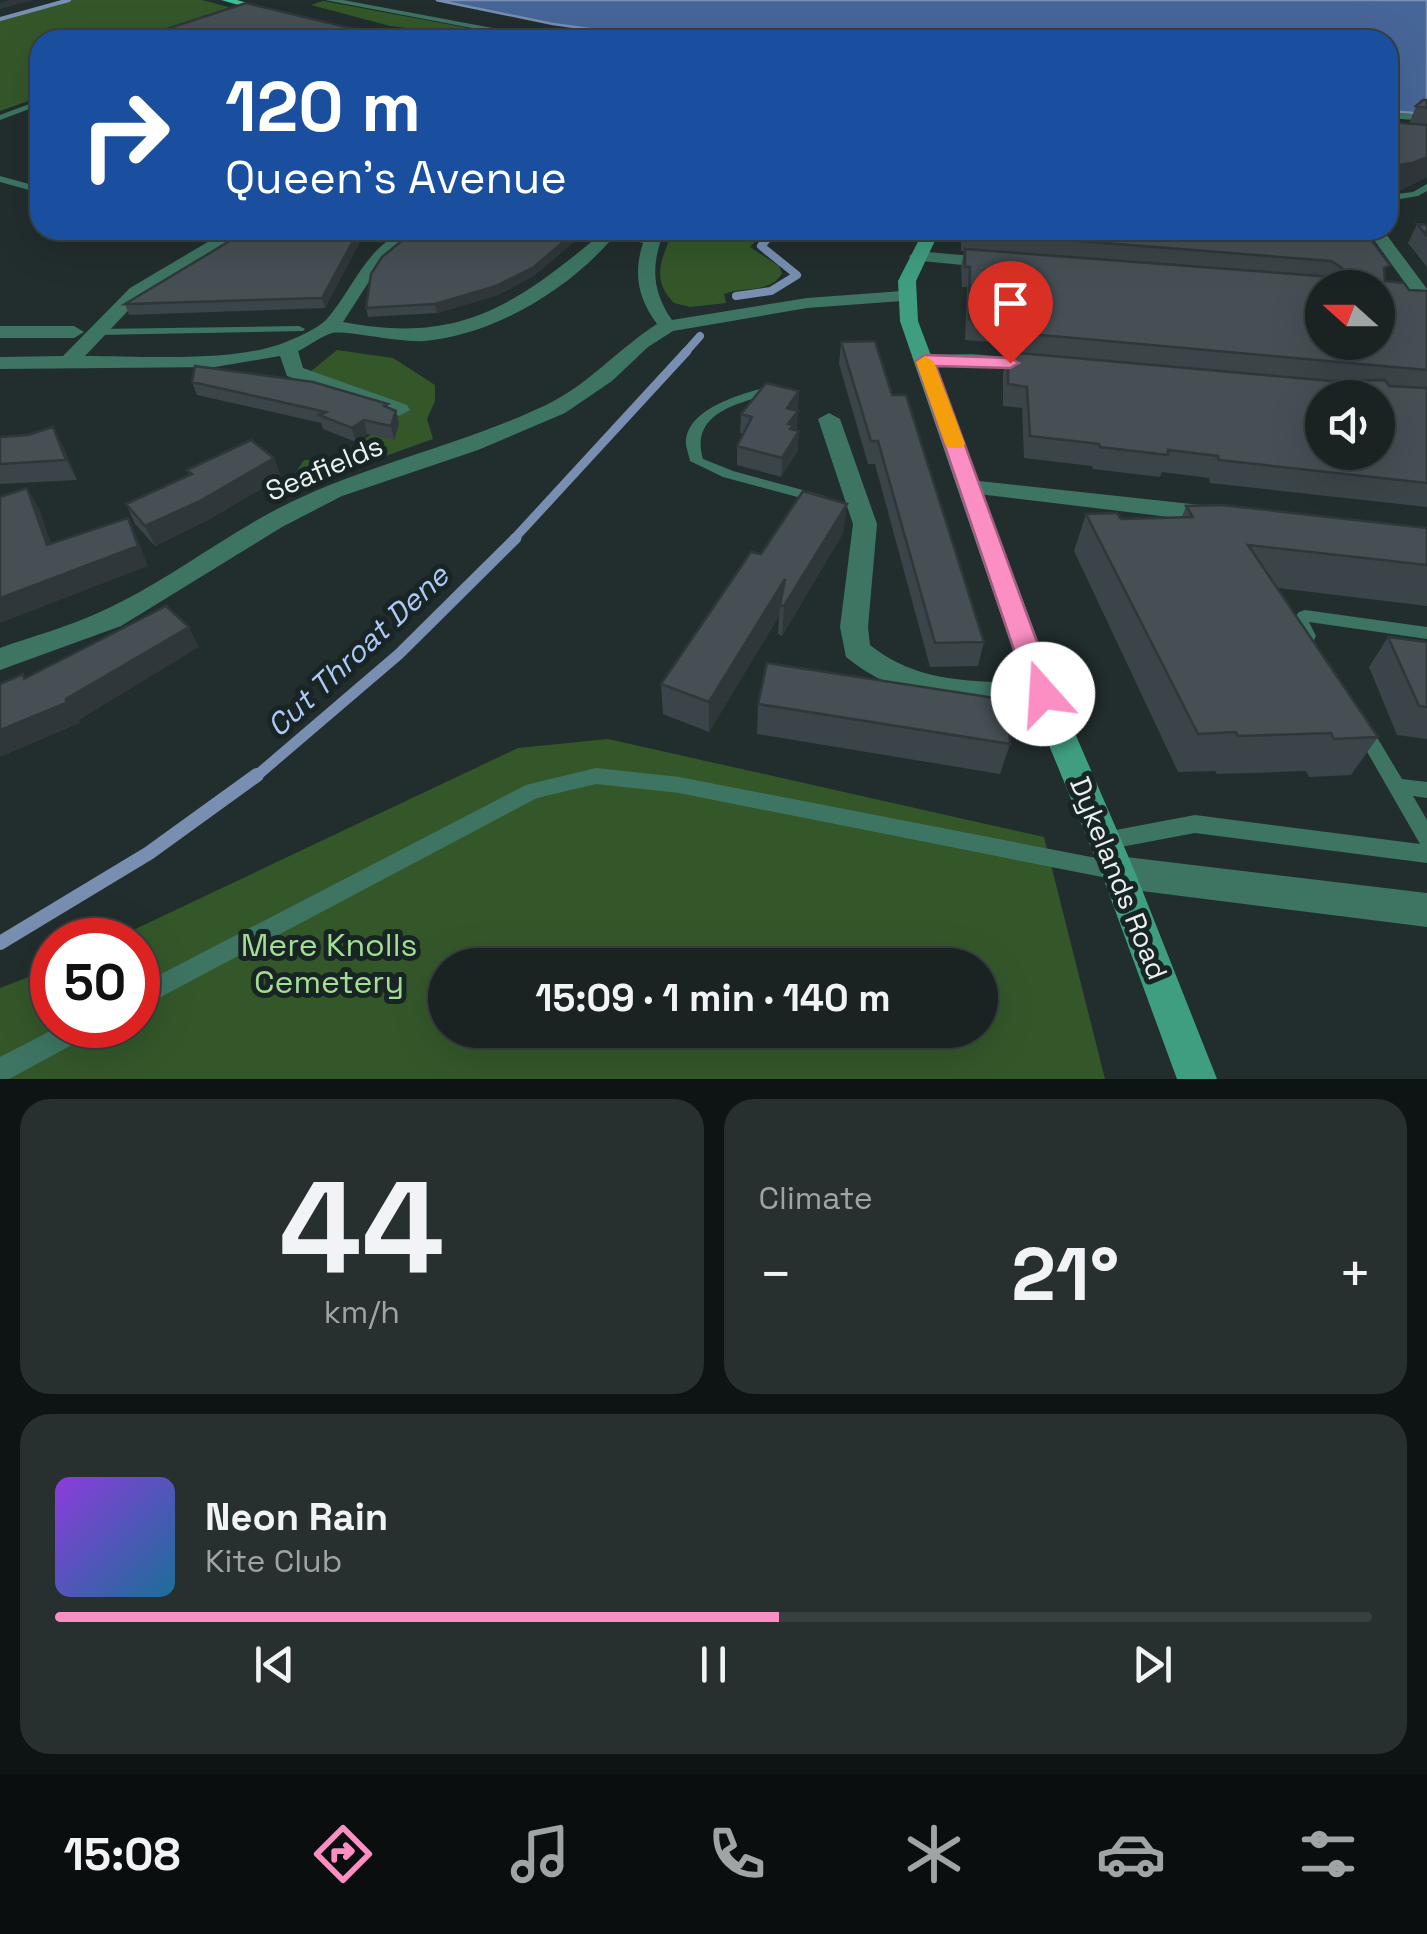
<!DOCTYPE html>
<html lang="en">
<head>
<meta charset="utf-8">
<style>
  :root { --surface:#1a2222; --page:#272f2f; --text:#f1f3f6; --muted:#9fa4a5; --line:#383f40; --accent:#fb8fc3 }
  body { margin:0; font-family:"Space Grotesk",sans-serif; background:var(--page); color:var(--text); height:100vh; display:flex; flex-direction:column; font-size:38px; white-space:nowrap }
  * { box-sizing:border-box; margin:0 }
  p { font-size:32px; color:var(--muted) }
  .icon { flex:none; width:55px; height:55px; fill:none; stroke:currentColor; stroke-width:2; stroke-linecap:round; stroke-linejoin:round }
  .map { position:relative; height:1079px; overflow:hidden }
  .panel { display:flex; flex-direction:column; gap:20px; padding:20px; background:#0e1313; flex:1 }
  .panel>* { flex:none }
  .top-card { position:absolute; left:30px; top:30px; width:1368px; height:210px; border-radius:30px; box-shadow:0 10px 40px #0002,0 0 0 2px var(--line); background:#1a4fa0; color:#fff; overflow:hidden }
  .needle { width:65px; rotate:291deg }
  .fabs { position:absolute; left:1305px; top:270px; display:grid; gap:20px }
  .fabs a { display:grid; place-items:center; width:90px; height:90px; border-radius:50%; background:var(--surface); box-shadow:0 10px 40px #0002,0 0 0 2px var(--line); font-size:50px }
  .speed { position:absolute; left:30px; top:918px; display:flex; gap:20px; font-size:50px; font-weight:700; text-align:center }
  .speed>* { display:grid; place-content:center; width:130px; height:130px; border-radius:50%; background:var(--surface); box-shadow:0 10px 40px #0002,0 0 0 2px var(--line); line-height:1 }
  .speed .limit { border:15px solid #d22; background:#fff; color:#111 }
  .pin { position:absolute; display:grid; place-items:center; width:85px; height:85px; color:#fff; margin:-102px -42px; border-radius:50% 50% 50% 0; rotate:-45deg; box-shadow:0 0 10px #0007 }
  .pin .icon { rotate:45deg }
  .me { position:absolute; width:110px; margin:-55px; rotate:341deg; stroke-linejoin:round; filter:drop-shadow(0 0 8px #0008) }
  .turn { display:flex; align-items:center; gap:35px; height:210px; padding:0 30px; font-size:45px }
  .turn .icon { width:130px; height:130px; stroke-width:2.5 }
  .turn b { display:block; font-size:70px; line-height:85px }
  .big { font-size:75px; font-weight:700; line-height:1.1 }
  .panel .widget { flex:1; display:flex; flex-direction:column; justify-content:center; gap:15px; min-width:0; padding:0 35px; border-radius:30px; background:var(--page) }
  .panel .dial { align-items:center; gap:0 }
  .dial b { font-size:130px; line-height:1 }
  .song { display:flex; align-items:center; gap:30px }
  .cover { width:120px; height:120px; border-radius:15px; background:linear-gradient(135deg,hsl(270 70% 55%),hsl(200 70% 35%)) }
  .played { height:10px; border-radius:5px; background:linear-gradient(90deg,var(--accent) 55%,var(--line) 55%) }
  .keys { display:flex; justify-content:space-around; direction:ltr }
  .heat { display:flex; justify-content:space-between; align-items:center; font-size:55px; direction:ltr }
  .panel .tiles { flex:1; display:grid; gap:20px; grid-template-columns:1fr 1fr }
  .widget:last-child { grid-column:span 2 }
  .trip { position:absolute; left:428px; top:948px; width:570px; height:100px; border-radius:50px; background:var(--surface); box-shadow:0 10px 40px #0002,0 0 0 2px var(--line); font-weight:700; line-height:100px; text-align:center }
  .tab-bar { display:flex; height:160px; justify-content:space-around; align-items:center; background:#0a0e0e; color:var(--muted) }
  .tab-bar .icon { width:70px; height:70px }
  .tab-bar .current { color:var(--accent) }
  .tab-bar b { font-size:45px; color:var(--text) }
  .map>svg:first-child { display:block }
  .green { fill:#34572a; fill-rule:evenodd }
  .water { fill:#476698; stroke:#788fb2; stroke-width:2.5 }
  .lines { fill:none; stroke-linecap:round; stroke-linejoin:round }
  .stream-far4 { stroke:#788fb2; stroke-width:4 }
  .stream-far3 { stroke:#788fb2; stroke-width:8 }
  .stream-far2 { stroke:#788fb2; stroke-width:9 }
  .stream-far1 { stroke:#788fb2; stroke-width:11 }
  .stream { stroke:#788fb2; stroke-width:14 }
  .service { fill:#3d7562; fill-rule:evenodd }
  .pedestrian { fill:#3d7562; fill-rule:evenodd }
  .minor { fill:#3d7562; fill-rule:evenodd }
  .secondary { fill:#3f9e80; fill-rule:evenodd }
  .primary { fill:#3cbe97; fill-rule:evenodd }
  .wall { fill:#3b4448 }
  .shaded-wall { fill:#30373b }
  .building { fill:#454f54; stroke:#30373b; stroke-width:2.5; fill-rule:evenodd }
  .route { fill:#fb8fc3; stroke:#a35d7f; stroke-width:2.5 }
  .slow { fill:#f59e0b }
  .labels { text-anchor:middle; stroke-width:10; stroke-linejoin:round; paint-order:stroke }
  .street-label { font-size:28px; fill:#e9f0f0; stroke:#192424 }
  .water-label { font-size:30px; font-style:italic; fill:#adc9f6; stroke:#192424 }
  .near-park-label { font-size:32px; fill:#a3de92; stroke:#192424 }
</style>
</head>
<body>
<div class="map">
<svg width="1427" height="1079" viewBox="0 0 1427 1079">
  <rect width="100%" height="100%" fill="#222d2e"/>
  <path class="green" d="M63,0H202L243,11L204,40H40V97L0,111V18Z
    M323,1L533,40H457L440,32L390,26L311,5Z
    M674,230H766L750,247L779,266L782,273C771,294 743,286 724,294L726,303L690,307L674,303C650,279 662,257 674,230Z
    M337,350L393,358L435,385V401L427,419L433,439L299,487L290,481L304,460L334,459L408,410L310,372Z
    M608,739L1044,837L1105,1079H0V988L52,968V1025H138V940H112L518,748ZM445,965H980V1030H445Z"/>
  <path class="water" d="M436,0H1427V114L1388,111V40H667L553,24Z"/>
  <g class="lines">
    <path class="stream-far4" d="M0,19L69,0"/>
    <path class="stream-far3" d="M736,296L771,291L797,275L761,246L775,230
      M684,354L700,336"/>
    <path class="stream-far2" d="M513,540L687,351"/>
    <path class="stream-far1" d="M254,778L399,654L516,538"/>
    <path class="stream" d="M0,943L149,853L257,775"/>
    <path class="service" d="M40,100V105L0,120V115Z
      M0,176L40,187V193L0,182Z
      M1427,184V191L1418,196L1388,201V195L1413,192Z
      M299,326L305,329L303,331L97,335L91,332L97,329Z
      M770,386L774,387V393C740,403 689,412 703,459L733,471L825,496L827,499L825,502L820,503L723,477L690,461C690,460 686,446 686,445C684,408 743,394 770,386Z
      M1305,610L1427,627V639L1309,622L1316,636L1314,640H1302L1292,620L1299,612Z
      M1363,722L1369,724L1402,779L1427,782V798L1413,796L1427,820V863L1195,833L1105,850L1098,847L1095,841L1098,835L1105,832L1195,815L1420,844L1354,729L1357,724Z
      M596,768L679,777L1117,862L1124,864L1127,871L1124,878L1117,880L679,793L596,784L537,798L138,1009V986L526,785Z
      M62,1025H98L94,1033L9,1079H0V1057Z"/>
    <path class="pedestrian" d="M325,0H343L556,40H535Z
      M1388,112L1427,115V121L1388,118Z"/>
    <path class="minor" d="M228,230H247L142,296L85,356C141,356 235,363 286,342C298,337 317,329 326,320C356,287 371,230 423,230L381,263L343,322C456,344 512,308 596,238L610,241C565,292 492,335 424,341C400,343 345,330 332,333C321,336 309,346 298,351L303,368L407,405L410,410L399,416L287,376L280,356L215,367L0,369V357L63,356L130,288Z
      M601,230L647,234L649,230H665C651,263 651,290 672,320L807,298L902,291L911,296L902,301L807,308L673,331L648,347L612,381L565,413L478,450L342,496L282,527L121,626L0,670V648C33,636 68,627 100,612C167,582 225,534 291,502C373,463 464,444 546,405C588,385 618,349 657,324C638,298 633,274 643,243Z
      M1367,230H1383L1427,289V302L1418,301Z
      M917,251L994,258L1003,263L994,268L911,260L909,256Z
      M0,326H74L84,332L74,338H0Z
      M972,354L1039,360L1049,366L1039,372L972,366L925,367L915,361L925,355Z
      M829,413L840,419L877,524L868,627L870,645C921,686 980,681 1043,683L1053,686L1058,694L1053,702L1043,705C971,703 905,705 846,657L840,627L853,524L818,419Z
      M970,480L1219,507L1231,515L1219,523L962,492L958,487Z
      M1118,856L1427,893V927L1118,888L1106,883L1101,872L1106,861Z"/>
    <path class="secondary" d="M924,230H940L916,281L918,321L1058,694L1135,872L1217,1079H1177L1101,872L1028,694L900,321L898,281Z"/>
    <path class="primary" d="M221,0H237L278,12L273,15Z"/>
  </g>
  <path class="wall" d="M1427,100V177L1401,190L1388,191V122L1409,124L1416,106Z
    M1417,224L1427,225V267L1408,243Z
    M248,230H366L325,308L129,315L125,304Z
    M415,230H581V236L535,275L498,295L437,313L368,317L366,308Z
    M961,230H1364L1385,281L1409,290L1427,291V507L1210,483L1209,478L1162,472L1160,477L1093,469L1092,466L1024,458L1022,408L1003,406V373L1007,354L1003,353V343L965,340L967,287H962L961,268L964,251H961Z
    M841,342L892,395L984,642L978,666L930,667L875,464H868L839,364Z
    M192,382L389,408L399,424L394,440L367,434L356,442L323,429L321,423L197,395Z
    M799,391L796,430L798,450L781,477L737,465V446L743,434L740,433L741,414Z
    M0,437L63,446L77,480L0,484Z
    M274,458L281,477L208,520L155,546L135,524L126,504L189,475L187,470Z
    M847,504L843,533L782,636L778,634L779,616L709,732L663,714L661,684L761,554Z
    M1186,506L1427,528V606L1278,588L1378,737L1351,775L1309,777L1306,771L1217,774L1215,771L1178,772L1074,551L1086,514L1121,519L1182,517Z
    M1388,637L1427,642V739L1397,735L1369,667Z
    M758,704L1010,744L1000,774L757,734Z"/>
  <path class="shaded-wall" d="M10,0H34L0,9V3Z
    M1427,157V177L1401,190L1388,191V175L1399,165Z
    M359,230H366L325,308L322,298Z
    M387,230H403L378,244L376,236Z
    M577,230H581V236L535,275L498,295L437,313L435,304Z
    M799,391L798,410L795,415L798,411L797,430L792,435L799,431L798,450L781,477L787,408Z
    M396,411L399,424L394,440L391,426Z
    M364,420L367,434L356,442L352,428Z
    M53,427L63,446L77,480L66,460Z
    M274,458L281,477L208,520L155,546L145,526Z
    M27,488L39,508L58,565L47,545Z
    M847,504L843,533L782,636L784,606Z
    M128,518L137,538L148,566L0,623V598Z
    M785,579L779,616L709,732V702Z
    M189,627L199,647L79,720L80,723L0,757V730L66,699Z"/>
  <path class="building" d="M246,3L400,40H133Z
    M573,31L639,40H554Z
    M1423,100H1427V108L1416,106Z
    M1388,122L1427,125V157L1413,163L1399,165L1388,175Z
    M1417,224L1427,225V236Z
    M248,230H359L322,298L125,304Z
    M415,230H577L534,267L496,286L435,304L366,308L371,274L382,257Z
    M964,230H1364L1390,265L1384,268L1385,281L1404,283L1409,290L1427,291V370L1008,332V323L969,319L970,267H965V249L1333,277L1342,268L1331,261L964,232ZM1322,288H1378V342H1322Z
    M875,341L892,395H906L984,642L935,643L878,441H871L841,342Z
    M1008,352L1332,381L1385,380L1389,386L1427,388V483L1219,460L1218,456L1168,450V455L1100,447L1099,444L1030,436L1027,387L1008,384ZM1322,398H1378V452H1322Z
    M195,366L313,382L388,404L384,406L396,411L391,426L364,420L352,428L319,415L326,412L192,382Z
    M766,383L799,391L787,408L798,411L788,424L793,425L790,429L799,431L782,458L737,446L752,417L741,414Z
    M53,427L66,460L0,464V437L28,435Z
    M251,440L274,458L200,501L145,526L126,504L192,474L187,470Z
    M27,488L47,545L128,518L138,546L0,598V497Z
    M803,491L847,504L784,606L780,605L785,579L709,702L661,684L751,552L761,554Z
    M1222,505L1427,528V565L1248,545L1378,737L1334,739L1331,733L1238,736L1236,732L1198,734L1086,514L1117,513L1121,519L1193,517L1186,506Z
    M166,606L189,627L66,699V703L0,730V684L23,674L24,679Z
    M1388,637L1427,642V707L1419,706Z
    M767,663L1008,700L1010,744L758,704Z"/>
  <path class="route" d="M925,355L1010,358L1019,363L1010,368L936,366L1056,694L1052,701L1043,704L1033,701L1029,694L916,361Z"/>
  <path class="slow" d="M925,356L934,362L965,444L962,448H948L945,444L916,362Z"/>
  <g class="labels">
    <g class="street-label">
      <text transform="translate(324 468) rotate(-23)" y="10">Seafields</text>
      <text transform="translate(1119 878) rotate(68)" y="10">Dykelands Road</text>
    </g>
    <g class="water-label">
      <text transform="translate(358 651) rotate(-43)" y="10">Cut Throat Dene</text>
    </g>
    <g class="near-park-label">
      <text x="329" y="956">Mere Knolls<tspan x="329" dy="37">Cemetery</tspan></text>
    </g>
  </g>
</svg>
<div class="fabs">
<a><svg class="needle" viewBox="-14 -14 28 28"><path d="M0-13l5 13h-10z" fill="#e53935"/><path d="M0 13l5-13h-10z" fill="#9fa4a5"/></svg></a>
<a><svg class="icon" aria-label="sound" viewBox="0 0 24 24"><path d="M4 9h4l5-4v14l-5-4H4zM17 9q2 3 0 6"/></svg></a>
</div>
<div class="speed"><div class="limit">50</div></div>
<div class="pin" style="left:1010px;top:363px;background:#d93025"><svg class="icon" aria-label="arrive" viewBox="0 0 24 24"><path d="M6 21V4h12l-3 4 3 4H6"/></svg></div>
<svg class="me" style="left:1043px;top:694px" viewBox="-20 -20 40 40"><circle r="19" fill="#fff"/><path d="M0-13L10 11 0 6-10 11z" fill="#fb8fc3"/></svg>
<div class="trip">15:09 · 1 min · 140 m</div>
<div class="top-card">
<div class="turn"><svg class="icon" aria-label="right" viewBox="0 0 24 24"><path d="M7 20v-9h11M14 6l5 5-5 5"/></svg><div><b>120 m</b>Queen's Avenue</div></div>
</div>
</div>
<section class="panel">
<div class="tiles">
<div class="widget dial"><b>44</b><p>km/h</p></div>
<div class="widget"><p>Climate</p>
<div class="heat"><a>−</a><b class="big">21°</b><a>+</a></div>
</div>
<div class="widget">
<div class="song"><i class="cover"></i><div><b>Neon Rain</b><p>Kite Club</p></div></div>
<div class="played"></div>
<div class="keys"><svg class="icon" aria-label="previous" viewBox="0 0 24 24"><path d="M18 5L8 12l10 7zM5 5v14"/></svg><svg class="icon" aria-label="pause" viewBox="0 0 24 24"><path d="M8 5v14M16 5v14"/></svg><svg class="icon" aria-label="next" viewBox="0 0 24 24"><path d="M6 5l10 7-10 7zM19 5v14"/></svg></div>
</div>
</div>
</section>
<nav class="tab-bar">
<b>15:08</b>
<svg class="icon current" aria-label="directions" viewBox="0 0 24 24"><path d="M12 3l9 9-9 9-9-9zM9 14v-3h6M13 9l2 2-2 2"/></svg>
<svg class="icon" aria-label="music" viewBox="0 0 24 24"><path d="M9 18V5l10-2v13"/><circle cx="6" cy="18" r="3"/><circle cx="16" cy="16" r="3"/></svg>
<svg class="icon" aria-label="phone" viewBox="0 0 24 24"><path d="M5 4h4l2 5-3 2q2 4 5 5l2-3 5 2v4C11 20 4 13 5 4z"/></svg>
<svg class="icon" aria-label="climate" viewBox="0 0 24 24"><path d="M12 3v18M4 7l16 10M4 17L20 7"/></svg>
<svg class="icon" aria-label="car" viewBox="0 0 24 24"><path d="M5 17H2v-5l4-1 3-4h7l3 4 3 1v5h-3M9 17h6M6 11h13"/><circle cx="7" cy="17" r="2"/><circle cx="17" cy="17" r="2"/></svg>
<svg class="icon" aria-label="filters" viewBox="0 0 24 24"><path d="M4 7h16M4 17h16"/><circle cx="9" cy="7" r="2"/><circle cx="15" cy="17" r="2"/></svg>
</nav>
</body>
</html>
